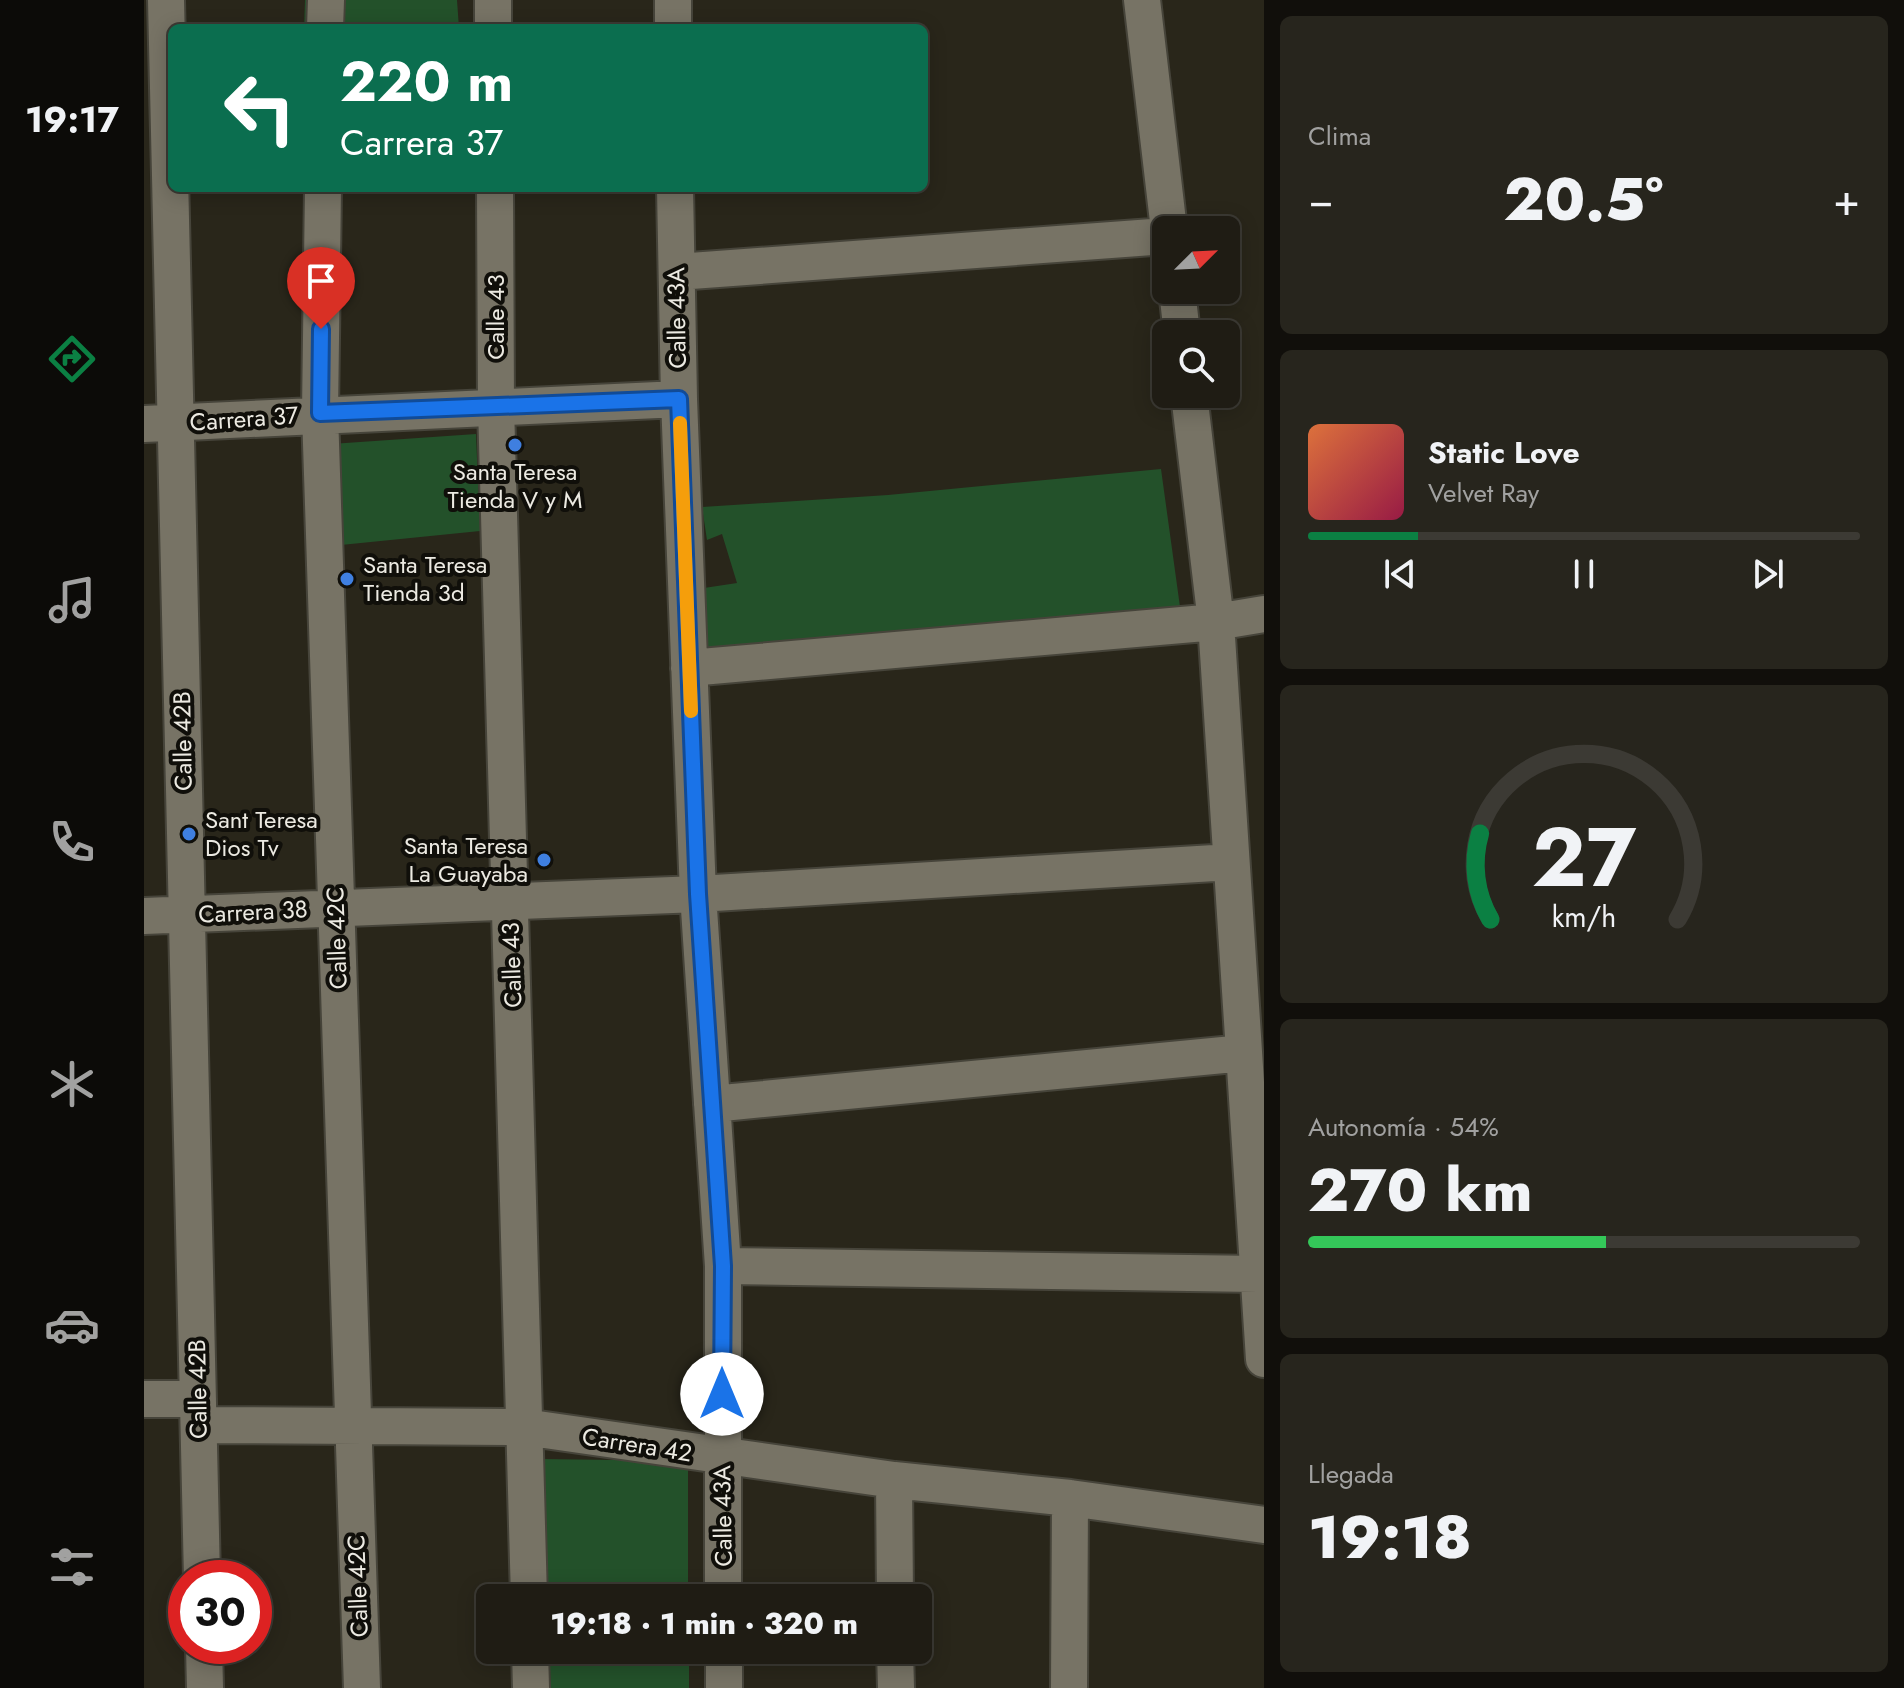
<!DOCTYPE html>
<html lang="es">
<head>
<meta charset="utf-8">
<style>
  :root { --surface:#1f1c14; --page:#27251d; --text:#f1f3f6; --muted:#a1a1a0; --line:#3c3a34; --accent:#0b8043 }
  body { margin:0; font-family:Jost,sans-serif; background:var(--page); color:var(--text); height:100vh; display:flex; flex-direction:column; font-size:30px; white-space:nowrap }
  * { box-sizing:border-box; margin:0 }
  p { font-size:26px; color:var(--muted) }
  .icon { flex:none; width:44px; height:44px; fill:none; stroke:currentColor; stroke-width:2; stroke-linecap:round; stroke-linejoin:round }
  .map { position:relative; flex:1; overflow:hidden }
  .drawer { display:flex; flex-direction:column; gap:16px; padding:16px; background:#110f0b; width:640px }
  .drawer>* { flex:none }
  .hud { position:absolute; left:24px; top:24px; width:760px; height:168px; border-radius:12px; box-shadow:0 4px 20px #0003,0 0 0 2px var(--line); background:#0b6e4f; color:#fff; overflow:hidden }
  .needle { width:52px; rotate:66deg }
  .tools { position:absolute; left:1008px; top:216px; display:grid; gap:16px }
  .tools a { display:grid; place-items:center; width:88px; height:88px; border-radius:12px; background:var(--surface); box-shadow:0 4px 20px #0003,0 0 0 2px var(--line); font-size:40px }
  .speed { position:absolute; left:24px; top:1560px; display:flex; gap:16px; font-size:40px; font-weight:700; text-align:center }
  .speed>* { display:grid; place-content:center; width:104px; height:104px; border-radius:50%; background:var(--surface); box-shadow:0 4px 20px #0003,0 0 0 2px var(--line); line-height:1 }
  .speed .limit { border:12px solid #d22; background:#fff; color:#111 }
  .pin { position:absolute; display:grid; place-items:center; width:68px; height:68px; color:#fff; margin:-82px -34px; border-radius:50% 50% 50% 0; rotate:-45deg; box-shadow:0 0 8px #0007 }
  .pin .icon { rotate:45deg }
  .me { position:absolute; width:88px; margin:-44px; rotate:0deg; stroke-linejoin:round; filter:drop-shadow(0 0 6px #0008) }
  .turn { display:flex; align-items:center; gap:28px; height:168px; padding:0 40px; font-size:36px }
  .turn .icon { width:104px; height:104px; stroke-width:2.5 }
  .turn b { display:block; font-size:56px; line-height:68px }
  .big { font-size:60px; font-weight:800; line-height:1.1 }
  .drawer .card { flex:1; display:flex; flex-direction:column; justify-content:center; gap:12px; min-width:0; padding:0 28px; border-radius:12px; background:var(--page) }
  .drawer .dial { align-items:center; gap:0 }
  .dial svg { height:208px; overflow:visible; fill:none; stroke:var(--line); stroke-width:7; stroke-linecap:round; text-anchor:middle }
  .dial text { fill:var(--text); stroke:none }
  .song { display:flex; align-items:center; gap:24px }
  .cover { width:96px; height:96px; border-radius:12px; background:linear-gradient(135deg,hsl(20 70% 55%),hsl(340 70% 35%)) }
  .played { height:8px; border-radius:4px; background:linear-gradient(90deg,var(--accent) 20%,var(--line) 20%) }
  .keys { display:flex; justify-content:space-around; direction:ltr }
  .heat { display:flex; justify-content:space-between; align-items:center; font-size:44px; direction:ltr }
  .charge { height:12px; border-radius:6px; background:linear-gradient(90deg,#34c759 54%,var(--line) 0) }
  .trip { position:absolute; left:332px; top:1584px; width:456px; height:80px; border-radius:12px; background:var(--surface); box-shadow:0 4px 20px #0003,0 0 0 2px var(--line); font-weight:800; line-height:80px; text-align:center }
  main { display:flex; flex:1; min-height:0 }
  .tab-bar { display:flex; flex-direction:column; width:144px; justify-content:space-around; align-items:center; background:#0c0b08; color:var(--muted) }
  .tab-bar .icon { width:56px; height:56px }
  .tab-bar .current { color:var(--accent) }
  .tab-bar b { font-size:36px; color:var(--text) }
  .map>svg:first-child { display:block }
  .green { fill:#23512a }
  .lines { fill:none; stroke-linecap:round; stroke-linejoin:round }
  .minor-casing { stroke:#46443a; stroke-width:40 }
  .minor { stroke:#777365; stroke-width:36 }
  .route-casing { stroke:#114b97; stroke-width:20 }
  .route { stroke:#1a73e8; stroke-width:14 }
  .slow { stroke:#f59e0b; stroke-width:14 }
  .shop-dot { fill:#3f7fe0; stroke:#100f0a; stroke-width:3 }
  .labels { text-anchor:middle; stroke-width:8; stroke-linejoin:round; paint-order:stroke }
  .street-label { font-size:24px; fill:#eceae2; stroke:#100f0a }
  .poi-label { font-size:24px; fill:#eceae2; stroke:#100f0a; text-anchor:start }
</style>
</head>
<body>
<main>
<nav class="tab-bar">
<b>19:17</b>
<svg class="icon current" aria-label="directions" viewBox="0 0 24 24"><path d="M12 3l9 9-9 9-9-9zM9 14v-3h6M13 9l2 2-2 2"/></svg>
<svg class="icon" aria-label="music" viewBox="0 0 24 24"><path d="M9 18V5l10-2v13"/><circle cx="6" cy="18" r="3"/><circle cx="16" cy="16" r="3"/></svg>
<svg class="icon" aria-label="phone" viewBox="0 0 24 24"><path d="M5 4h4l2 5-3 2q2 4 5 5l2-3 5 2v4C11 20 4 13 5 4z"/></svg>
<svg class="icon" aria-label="climate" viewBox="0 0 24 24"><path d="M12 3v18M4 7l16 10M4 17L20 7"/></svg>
<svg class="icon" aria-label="car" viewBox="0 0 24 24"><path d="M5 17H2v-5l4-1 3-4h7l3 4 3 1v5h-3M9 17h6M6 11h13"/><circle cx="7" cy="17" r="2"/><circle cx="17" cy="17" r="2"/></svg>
<svg class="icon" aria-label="filters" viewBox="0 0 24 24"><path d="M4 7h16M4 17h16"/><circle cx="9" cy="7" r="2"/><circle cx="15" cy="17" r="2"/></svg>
</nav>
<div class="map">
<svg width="1120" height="1688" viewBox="0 0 1120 1688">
  <rect width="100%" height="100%" fill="#29261a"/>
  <path class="green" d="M161,0H313L315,28H160Z
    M332,434L336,531L187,546V444Z
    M1017,469L1037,614L555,658L560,588L593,583L578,534L563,540L558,507L744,495Z
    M395,1459L544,1461V1598H402Z
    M405,1650H545V1688H407Z"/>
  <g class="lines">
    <defs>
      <path id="minor" d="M22,0L58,1578
        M349,0V28
        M529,0V28
        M998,0L1025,230
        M181,28L182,0
        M179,188L176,413L218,1688
        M351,188L352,406L385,1598
        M531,188L535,399L554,894L579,1266V1598
        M533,272L1022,236
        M1033,290L1038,334
        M0,424L535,399
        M1120,614L1072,622L1120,1359
        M545,668L1072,622L1045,394
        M0,916L554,894L1087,862
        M568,1104L1100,1053
        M579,1266L1114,1274
        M0,1399H54
        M55,1425L380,1427L750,1480L926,1498L1120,1525
        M750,1480L751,1598
        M60,1646L61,1688
        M386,1650L387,1688
        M580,1650V1688
        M751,1650L752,1688
        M925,1688L926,1498"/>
    </defs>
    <use href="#minor" class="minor-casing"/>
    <use href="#minor" class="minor"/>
  </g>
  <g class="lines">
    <defs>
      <path id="route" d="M177,329L176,413L535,399L554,894L579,1266L578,1394"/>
    </defs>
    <use href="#route" class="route-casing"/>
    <use href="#route" class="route"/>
    <path class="slow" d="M536,423L547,711"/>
  </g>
  <g class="shop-dot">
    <circle cx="371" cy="445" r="8"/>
    <circle cx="203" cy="579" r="8"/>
    <circle cx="45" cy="834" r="8"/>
    <circle cx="400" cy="860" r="8"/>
  </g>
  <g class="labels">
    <g class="street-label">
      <text transform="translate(352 317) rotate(-90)" y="8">Calle 43</text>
      <text transform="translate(533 318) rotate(-91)" y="8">Calle 43A</text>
      <text transform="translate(100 419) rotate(-4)" y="8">Carrera 37</text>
      <text transform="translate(39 741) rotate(-91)" y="8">Calle 42B</text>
      <text transform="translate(109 912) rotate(-3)" y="8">Carrera 38</text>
      <text transform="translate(193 938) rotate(-92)" y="8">Calle 42C</text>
      <text transform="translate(368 965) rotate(-92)" y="8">Calle 43</text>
      <text transform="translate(54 1389) rotate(-91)" y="8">Calle 42B</text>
      <text transform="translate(493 1445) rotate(9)" y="8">Carrera 42</text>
      <text transform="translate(579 1516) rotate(-91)" y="8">Calle 43A</text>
      <text transform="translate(214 1586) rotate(-92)" y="8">Calle 42C</text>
    </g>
    <g class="poi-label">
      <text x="371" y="480" text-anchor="middle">Santa Teresa<tspan x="371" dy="28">Tienda V y M</tspan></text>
      <text x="219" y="573">Santa Teresa<tspan x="219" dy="28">Tienda 3d</tspan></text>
      <text x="61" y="828">Sant Teresa<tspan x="61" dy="28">Dios Tv</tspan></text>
      <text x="384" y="854" text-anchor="end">Santa Teresa<tspan x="384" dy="28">La Guayaba</tspan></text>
    </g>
  </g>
</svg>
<div class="tools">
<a><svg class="needle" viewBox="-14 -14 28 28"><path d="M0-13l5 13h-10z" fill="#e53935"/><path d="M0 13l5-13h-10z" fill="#a1a1a0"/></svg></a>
<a><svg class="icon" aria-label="search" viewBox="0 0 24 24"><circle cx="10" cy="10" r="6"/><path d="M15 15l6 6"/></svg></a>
</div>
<div class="speed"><div class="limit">30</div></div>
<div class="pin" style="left:177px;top:329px;background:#d93025"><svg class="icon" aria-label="arrive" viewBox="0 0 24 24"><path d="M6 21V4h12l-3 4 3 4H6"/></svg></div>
<svg class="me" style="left:578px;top:1394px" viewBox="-20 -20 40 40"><circle r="19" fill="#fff"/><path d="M0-13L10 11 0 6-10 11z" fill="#1a73e8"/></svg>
<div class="trip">19:18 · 1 min · 320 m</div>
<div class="hud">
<div class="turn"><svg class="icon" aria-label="left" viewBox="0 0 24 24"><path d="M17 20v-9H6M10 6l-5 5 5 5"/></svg><div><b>220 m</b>Carrera 37</div></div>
</div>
</div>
<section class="drawer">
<div class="card"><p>Clima</p>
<div class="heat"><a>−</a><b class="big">20.5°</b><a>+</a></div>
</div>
<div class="card">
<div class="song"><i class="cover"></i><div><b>Static Love</b><p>Velvet Ray</p></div></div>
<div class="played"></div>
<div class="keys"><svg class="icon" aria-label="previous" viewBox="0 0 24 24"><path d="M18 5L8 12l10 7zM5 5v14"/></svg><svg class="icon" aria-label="pause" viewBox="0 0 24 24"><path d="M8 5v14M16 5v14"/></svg><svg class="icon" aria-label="next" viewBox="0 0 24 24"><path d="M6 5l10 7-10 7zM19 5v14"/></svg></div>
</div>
<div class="card dial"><svg viewBox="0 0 100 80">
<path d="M14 69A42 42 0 1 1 86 69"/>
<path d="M14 69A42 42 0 0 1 10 36" stroke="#0b8043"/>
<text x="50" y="56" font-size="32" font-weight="700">27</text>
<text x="50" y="72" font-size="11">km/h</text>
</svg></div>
<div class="card"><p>Autonomía · 54%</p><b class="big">270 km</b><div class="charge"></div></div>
<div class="card"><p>Llegada</p><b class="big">19:18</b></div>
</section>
</main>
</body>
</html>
